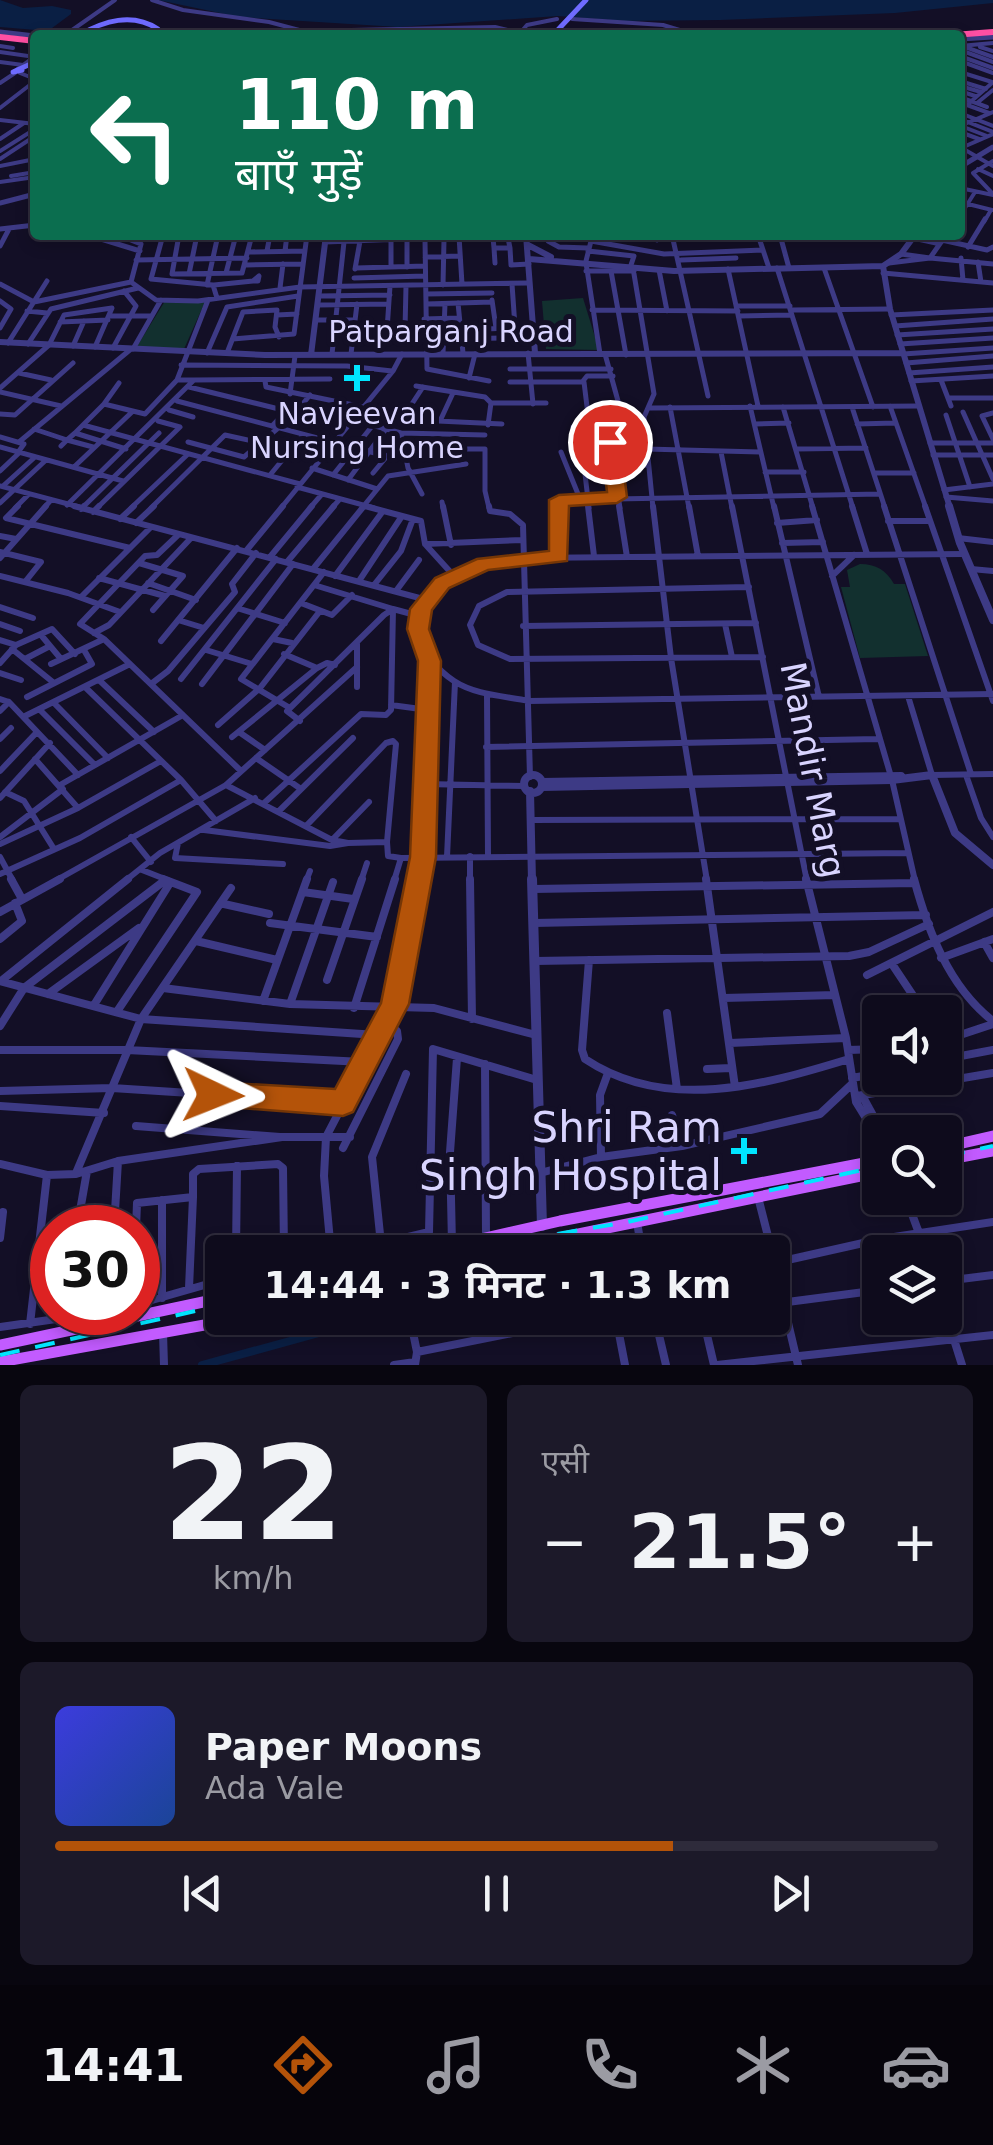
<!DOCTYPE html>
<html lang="hi">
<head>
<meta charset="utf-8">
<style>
  :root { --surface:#0e0b1c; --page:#1c1929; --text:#f1f3f6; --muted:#9b9ba3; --line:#2e2b3b; --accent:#b45309 }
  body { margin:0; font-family:"DejaVu Sans","Noto Sans Devanagari",sans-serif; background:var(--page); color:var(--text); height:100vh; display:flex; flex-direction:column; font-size:38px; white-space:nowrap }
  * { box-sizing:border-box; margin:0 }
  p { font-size:32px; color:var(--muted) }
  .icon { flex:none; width:55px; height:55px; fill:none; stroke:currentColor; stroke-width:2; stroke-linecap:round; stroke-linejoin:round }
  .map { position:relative; height:1365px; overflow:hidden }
  .panel { display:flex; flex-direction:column; gap:20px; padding:20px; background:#08060f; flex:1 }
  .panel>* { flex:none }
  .guide { position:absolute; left:30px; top:30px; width:935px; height:210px; border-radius:10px; box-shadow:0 5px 15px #0003,0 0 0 2px var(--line); background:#0b6e4f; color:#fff; overflow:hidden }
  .tools { position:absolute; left:862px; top:995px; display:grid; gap:20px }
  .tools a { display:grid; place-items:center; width:100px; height:100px; border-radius:10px; background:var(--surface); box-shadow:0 5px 15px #0003,0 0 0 2px var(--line); font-size:50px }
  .speed { position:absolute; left:30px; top:1205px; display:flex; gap:20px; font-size:50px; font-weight:700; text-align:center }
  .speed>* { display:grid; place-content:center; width:130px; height:130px; border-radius:50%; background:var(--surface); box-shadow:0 5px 15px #0003,0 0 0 2px var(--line); line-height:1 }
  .speed .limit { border:15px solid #d22; background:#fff; color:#111 }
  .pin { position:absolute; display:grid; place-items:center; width:85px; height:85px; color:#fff; margin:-42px; border:5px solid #fff; border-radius:50%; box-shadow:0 2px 10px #0007 }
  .me { position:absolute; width:110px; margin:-55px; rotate:92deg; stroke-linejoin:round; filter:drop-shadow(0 0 8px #0008) }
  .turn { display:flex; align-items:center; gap:35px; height:210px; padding:0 40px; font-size:45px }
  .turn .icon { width:130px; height:130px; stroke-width:2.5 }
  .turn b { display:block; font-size:70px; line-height:85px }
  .big { font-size:75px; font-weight:700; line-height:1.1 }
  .panel .tile { flex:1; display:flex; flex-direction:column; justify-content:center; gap:15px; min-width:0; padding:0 35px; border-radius:15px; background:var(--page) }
  .panel .dial { align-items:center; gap:0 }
  .dial b { font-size:130px; line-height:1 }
  .song { display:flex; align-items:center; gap:30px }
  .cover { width:120px; height:120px; border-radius:15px; background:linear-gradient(135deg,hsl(240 70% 55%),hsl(220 70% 35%)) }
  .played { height:10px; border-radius:5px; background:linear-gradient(90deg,var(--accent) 70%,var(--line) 70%) }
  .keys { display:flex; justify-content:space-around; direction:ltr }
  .heat { display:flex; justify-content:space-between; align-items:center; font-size:55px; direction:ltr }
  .panel .tiles { flex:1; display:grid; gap:20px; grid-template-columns:1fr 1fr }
  .tile:last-child { grid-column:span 2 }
  .trip { position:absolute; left:205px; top:1235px; width:585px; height:100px; border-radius:10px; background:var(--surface); box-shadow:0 5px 15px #0003,0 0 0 2px var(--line); font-weight:700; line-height:100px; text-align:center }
  .menu { display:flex; height:160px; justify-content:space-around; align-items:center; background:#06040b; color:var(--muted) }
  .menu .icon { width:70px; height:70px }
  .menu .on { color:var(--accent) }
  .menu b { font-size:45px; color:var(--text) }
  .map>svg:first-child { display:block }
  .green { fill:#12302f }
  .water { fill:#0a1f44 }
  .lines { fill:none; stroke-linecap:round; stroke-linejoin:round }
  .canal { stroke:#0a1f44; stroke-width:8 }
  .minor-far3 { stroke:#3d3a85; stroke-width:4 }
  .minor-far2 { stroke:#3d3a85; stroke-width:5 }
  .minor-far1 { stroke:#3d3a85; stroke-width:6 }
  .minor { stroke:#3d3a85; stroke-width:8 }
  .tertiary-far3 { stroke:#3d3a85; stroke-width:5 }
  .tertiary-far2 { stroke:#3d3a85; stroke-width:6 }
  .tertiary-far1 { stroke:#3d3a85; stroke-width:8 }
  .tertiary { stroke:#3d3a85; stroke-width:10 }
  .secondary { stroke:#6f6bff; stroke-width:5 }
  .primary { stroke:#c25bff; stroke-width:11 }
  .motorway { stroke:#ff4fa3; stroke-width:6 }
  .rail { stroke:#00e5ff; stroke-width:4; stroke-dasharray:20 16; stroke-linecap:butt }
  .secondary-bridge { stroke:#6f6bff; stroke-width:5 }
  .route { fill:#b45309; stroke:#753606; stroke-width:2.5 }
  .poi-dot { fill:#00e5ff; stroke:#130f26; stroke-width:4 }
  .labels { text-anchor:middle; stroke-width:10; stroke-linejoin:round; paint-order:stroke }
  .far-street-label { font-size:30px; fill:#d9d4ff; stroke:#130f26 }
  .far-poi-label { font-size:30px; fill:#d9d4ff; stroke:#130f26 }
  .street-label { font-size:35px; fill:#d9d4ff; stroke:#130f26 }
  .near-poi-label { font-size:42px; fill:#d9d4ff; stroke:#130f26; text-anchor:end }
</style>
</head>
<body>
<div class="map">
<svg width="993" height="1365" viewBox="0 0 993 1365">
  <rect width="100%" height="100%" fill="#130f26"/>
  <path class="green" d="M583,298L599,350L546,349L542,301Z
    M165,301L205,302L184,349L136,348Z
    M860,564C876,564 886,570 894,584H905L928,656L860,658L841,587H850L847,570Z"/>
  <path class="water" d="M0,0L23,8L52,6L71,10V14L48,31L0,27Z
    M158,0H993V3L895,13L720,20L624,21L558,16L398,27L239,17Z"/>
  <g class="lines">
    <path class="canal" d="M202,1365L319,1333"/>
    <path class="minor-far3" d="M152,0L183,10L269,22L303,31L495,27L520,33L527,25L557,19
      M572,19L663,25L696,35
      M65,35L115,0
      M0,46L13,48
      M960,46L993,43
      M980,47L993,51
      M968,48L993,57
      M960,50L993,62
      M0,52L35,57
      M960,56L993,68
      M960,61L993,73
      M0,62L23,65
      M960,72L992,82
      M20,73L35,79
      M960,81L986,89
      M0,83L15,73
      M960,86L981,92
      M960,91L975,96
      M960,97L987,107
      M977,103L993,90
      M0,108L35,81
      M960,113L993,126
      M989,113L967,105L992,83
      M960,119L993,132
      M0,120L35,124
      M960,126L993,112
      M961,126L987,136
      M960,132L979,139
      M0,139L24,123
      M960,147L993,166
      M961,148L993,134
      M0,151L35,129
      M0,159L35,136
      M993,161L973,173L993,194
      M0,166L35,159
      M978,169L993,176
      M11,176L35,172
      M0,182L35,177
      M960,188L993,195
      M960,202L992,210
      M960,216L975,192
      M984,222L991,210"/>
    <path class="minor-far2" d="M0,229L35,225
      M88,235L140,251
      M118,235L141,244L131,282L156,300L198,301L300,287L528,283
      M163,235L151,279L213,285L217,298
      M179,235L172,274L242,273L252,235
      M188,235H197L189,274
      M546,235L548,241L559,247L588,248
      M566,235L574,239L584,235
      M656,235L657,240
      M672,235L708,396
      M758,235L769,268
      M780,235L789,268
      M919,235L987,250L993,247
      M459,236L462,284
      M493,238L494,248H510L508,238
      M913,238L936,243
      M407,240V267
      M425,240L427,369L489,381
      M391,241V267
      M325,242L508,235
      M0,246L9,229
      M968,247L985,219
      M494,248L495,263
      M510,248L511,265L529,264
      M267,251L270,235
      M285,251L287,235
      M588,251L634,256L631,265
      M249,252L305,251
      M901,254L930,258L946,235
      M425,257L460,256
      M961,258L963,280
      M136,260L247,258
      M681,260L736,258
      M586,261L591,241L664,254L763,250
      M978,262L981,282
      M586,263L600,354
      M889,263L930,258L993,264
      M246,265L303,264
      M356,268L425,266
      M633,268L654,394L644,417L653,508
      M777,268L853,508
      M824,268L873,407
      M355,269L360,241
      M728,269L758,406
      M659,270L667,311
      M586,271H634
      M611,271L626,355
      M226,273L236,235
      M883,273L993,283
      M259,276L258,281H253Z
      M354,278L425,276
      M0,284L34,302L131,282
      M512,284L515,327
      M207,285L218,235
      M214,285L253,281
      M443,285L444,240
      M280,288L283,264
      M426,294L492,293
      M319,296L390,295
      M492,300L496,328
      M0,301L11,309L0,328
      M458,303L463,353
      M426,304L492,302
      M318,305L388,304
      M737,306H790
      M592,310L738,311
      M791,310L890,309
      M27,311L47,313
      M277,315L297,314
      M891,315L993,310
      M110,316H151
      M739,316L792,315
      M424,319L459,318
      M316,320H355
      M60,322L108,320
      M895,326L993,319
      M405,329L406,286
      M387,330L390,286
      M460,330L532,327
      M353,331L424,329
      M897,335L993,329
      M233,339L294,334L307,235
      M461,339L533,337
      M352,341L424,339
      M8,343L47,281
      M28,344L51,309L138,288
      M900,344L993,338
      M73,346L84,321
      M113,348L136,306L124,291
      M133,349L161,300
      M207,353L227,307L298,296
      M227,353L243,312L277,310L275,327L279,337
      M443,353L445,304
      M528,353L533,404
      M332,354L344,242
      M351,354L357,304
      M605,354L618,401L610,442L620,508
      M903,354L993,348
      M906,363L993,356
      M181,365L347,366L392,371
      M510,369H611
      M19,373L51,380
      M909,373L993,367
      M469,378L475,354
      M194,380L330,379
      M941,380L951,406
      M265,381L266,387L363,407
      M583,381L587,376H613
      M911,381L993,376
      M510,382H584L589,423L573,427L582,443L645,441
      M119,383L104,404L145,414L177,380
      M416,386L485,397L491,403L488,425
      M189,387L348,426
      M0,388L49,345L64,315L112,308L95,347
      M0,392L61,406
      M290,394L295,356
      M948,398H993
      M177,401L386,456
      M491,403H546
      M104,404L83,425L300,484
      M750,406L774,508
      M890,406L926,508
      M670,407L689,508
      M783,407L813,508
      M852,407L885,508
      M651,408L919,406
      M169,410L193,417
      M963,412L993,479
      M360,413L395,419L502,424
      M993,413L982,416L993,439
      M0,414L15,415L73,363
      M946,415L970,487
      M402,419L423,387
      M353,420L401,433L485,435
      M440,421L453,393
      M589,423L617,416
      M755,424L789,423
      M857,424L895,423
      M83,425L75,433L126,449
      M272,426L293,404L301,406L310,395
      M34,429L67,440L61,446
      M75,433L67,440L93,447
      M401,433L408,468L422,494
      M0,437L24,444L19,451
      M19,442L131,349
      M188,442L244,457L277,429
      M930,443H993
      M0,447L123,481
      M646,449L760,452
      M797,449L866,448
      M561,452L580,499
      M721,452L732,508
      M933,455H993
      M75,466L132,412
      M614,466L648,465
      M312,468L377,489
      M0,471L19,453
      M765,472H804
      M373,473L393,449H485V491L489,508
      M875,473H914
      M270,475L303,435
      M333,475L373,425
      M348,480L386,429
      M0,486L83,508
      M3,486L35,457
      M297,487L374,508
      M944,490L993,484
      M946,497L993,501
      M442,502L443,508
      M0,503L46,460
      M67,505L194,380H177L208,300
      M15,508L28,495
      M44,508L51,500
      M82,508L159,433
      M97,508L180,427L158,421
      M131,508L187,455
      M151,508L225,435L262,443
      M281,508L393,371L402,354
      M310,508L322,494
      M332,508L339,500
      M362,508L388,476L466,464
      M561,508V500L880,494
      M589,508L583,457L612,455"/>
    <path class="minor-far1" d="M18,506L6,518L130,548
      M74,506L427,600
      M365,506L421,521L425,544L454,576
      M443,506L451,545
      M489,506L490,511L510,514L523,525L530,777
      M588,506L594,556
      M619,506L627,557
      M653,506L671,658L707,881
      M689,506L698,556
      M732,506L807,881
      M774,506L819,697
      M812,506L892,780L915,881
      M852,506L867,554
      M884,506L971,774
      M925,506L993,701
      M81,509L84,506
      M93,512L99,506
      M120,519L134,506
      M888,521H929
      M136,523L154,506
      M777,523L817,520
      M0,536L16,539
      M958,538L993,542
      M782,543L823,542
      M425,544L523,540
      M246,551L283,506
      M0,552L41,562L25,582
      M964,554L523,558C497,562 462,566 442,584C407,614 418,658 454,681C475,695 505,696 529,701L993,694
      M270,557L312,506
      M560,557L561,506
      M0,558L46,506
      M287,562L334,506
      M139,563L183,576L153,610
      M313,569L364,506
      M971,569L993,571
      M0,576L68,593L120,612
      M335,576L383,511
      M832,576L854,555
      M99,578L165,596
      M359,581L402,516
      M148,583L196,600
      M374,585L401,551L413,519
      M749,587L507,592L479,606L470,625L478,645L510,659L763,657
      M396,591L419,560
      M81,597L150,528
      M301,603L332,615L352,595
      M0,607L33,618
      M240,609L285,623
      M178,620L204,628
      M0,624L20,631
      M725,624L732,657
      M523,626L756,623
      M94,633L109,625L191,538
      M41,635L61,659
      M104,639L80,624L145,556L157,555L178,535
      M273,639L292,643
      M0,640L16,645
      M161,641L237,548
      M357,644V687
      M12,649L54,683
      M206,650L252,664
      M284,654L317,668
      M25,659L50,646
      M0,663L16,645L52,629L75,654
      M51,664L104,639L241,771
      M0,673L21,680
      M181,679L276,559
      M99,680L154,732
      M151,684L168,671L235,592L232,584L256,553
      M202,684L293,564
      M85,687L181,780L216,821
      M487,695L488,856
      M908,696L932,775L993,774
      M27,697L92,664L84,650
      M0,699L9,702L0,711
      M9,702L78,775
      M54,703L108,758
      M391,705L428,710
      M290,708L241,679L324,572
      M40,710L95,765
      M25,716L130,664
      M300,721L287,711L384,615L393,609L419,616
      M218,725L260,688L320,611
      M239,732L265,750
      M232,737L317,668L327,663L335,665
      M0,739L11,728
      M486,747L878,739
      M256,758L301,789
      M35,759L78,808
      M0,771L37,732
      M966,775L981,818L993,837
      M425,784L524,786
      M60,785L183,715
      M226,785L332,840
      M5,792L24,801L54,849
      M0,798L50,743
      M263,804L361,714L386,715L391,710L393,609L314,585
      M280,810L353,738
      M531,820L900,819
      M307,825L386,743L393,741L396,744L387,842L348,843
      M204,830L330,846L348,843L332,840L369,802
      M0,837L63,789
      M131,837L151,862
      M387,842L388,856L401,858L908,853
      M178,843L175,858L283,864
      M0,844L78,808L161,761
      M470,856V881
      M0,857L13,881
      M447,857L455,682
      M142,870L170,881
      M0,874L80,838L181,780
      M55,881L226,785L357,667
      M125,881L160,853L255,798
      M306,881L310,871
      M361,881L367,863
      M394,881L401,858
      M418,881L423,857L430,662"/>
    <path class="minor" d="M11,879L22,899
      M470,879L472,1019
      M706,879L735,1087
      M806,879L846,1038L856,1102L880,1141
      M914,879C928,931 949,987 993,1021
      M533,889L915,883
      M303,892L353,899
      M224,904L269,914
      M0,912L60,879
      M270,923L377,937
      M534,923L926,915
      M0,939L22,921L15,903
      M196,941L277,960
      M984,942L993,958
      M941,958L993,939
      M589,960L582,1050L585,1059C666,1113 764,1085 849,1059
      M535,961L849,956L869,952L929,924
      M892,964L924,1012
      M867,975L993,912
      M327,980L362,879
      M0,981L141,1019L377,1035
      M1,981L128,879
      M163,988L290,1004L434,1008L536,1035
      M48,994L139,928
      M723,998L835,995
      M263,1001L307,879
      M290,1004L333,882
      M94,1005L170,883
      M354,1008L395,879
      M118,1010L197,892L163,879
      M667,1013L677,1089
      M0,1026L24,988L164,881
      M945,1040L993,1024
      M730,1043L846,1038
      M0,1050H127L363,1062
      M848,1050L880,1049
      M945,1059L993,1050
      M485,1064L486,1237
      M707,1069L731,1068
      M852,1078L880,1073
      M0,1091L112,1088L343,1103
      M857,1096L993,1073
      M859,1097L864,1099L882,1132
      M0,1106L104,1113
      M672,1115L682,1146
      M136,1126L280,1137
      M343,1148L398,1039L397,1031L384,1022
      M601,1157L682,1146L820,1114L852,1084
      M0,1164L47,1175L76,1174L118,1161L282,1137H350
      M76,1173L141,1019L231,888
      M540,1173L601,1157L600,1095L608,1073
      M758,1197L772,1252
      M906,1198L926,1252
      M162,1200V1298
      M637,1222L642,1252
      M77,1228L87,1171
      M114,1228L118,1161
      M136,1228L137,1203L193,1197V1174L199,1169L278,1164L283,1168L284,1252
      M0,1238L3,1212
      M381,1244L372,1157L406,1074
      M452,1244L450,1152L457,1058
      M236,1252L237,1166
      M331,1252L324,1176L326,1137L395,1005L419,879
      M346,1252L429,1232L433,1049L537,1080
      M772,1255L798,1365
      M774,1263L881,1239L993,1222
      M945,1281L993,1275
      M189,1288L193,1197
      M138,1304L222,1280
      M772,1304L880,1290
      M945,1311L962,1365
      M410,1318L417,1352L415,1365
      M616,1318L625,1365
      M655,1318L666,1365
      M703,1318L714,1365
      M30,1324L47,1175
      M0,1327L105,1312
      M163,1333L164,1365
      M417,1352L588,1318
      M394,1365L415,1362
      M717,1365L993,1335"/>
    <path class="tertiary-far3" d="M0,32L35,36
      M923,35L959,32
      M960,39L993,37
      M17,70L35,57
      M960,167L993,147
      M0,203L35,194"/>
    <path class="tertiary-far2" d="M526,235L535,353
      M528,245L551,257
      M529,259L674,271L883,266L901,254L915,235
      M883,266L890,309L950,508
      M0,342L265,355L903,353
      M311,355L326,235"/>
    <path class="tertiary-far1" d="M949,506L960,543L993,620
      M524 784a9 9 0 1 1 18 0a9 9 0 1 1-18 0Z
      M542,782L901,776
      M542,787L892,780L932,775L955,833L993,865
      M530,791L532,881"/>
    <path class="tertiary" d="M532,879L542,1226"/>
    <path class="secondary" d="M79,35C104,21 132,12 158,29V35
      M22,70L13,72L35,62"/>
    <path class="primary" d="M945,1147L993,1136
      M945,1160L993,1151
      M424,1252L560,1221L880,1160
      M490,1252L880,1172
      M0,1345L222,1298
      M0,1362L243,1318"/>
    <path class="motorway" d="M953,35L993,32
      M0,37L35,41"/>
    <path class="rail" d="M945,1156L993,1146
      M451,1252L627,1222L880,1166
      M0,1355L222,1305"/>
    <path class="secondary-bridge" d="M553,35L586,0"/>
  </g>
  <path class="route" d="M610,436L620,442L627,497L617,503L569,506L567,561L488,570L449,588L432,610L429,629L441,661L436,857L409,1004L353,1112L343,1116L203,1105L198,1095L203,1086L213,1082L335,1089L381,1003L410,857L418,661L407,629L410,609L435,578L477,559L549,551V500L559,495L607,492L601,442Z"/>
  <g class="poi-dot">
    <path d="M352 363h10v10h10v10h-10v10h-10v-10h-10v-10h10z"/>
    <path d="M739 1136h10v10h10v10h-10v10h-10v-10h-10v-10h10z"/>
  </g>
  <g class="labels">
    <g class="far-street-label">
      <text x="451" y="342">Patparganj Road</text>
    </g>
    <g class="far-poi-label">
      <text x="357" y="424">Navjeevan<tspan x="357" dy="34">Nursing Home</tspan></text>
    </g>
    <g class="street-label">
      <text transform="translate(813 770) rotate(79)" y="12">Mandir Marg</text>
    </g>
    <g class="near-poi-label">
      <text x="722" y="1142">Shri Ram<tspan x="722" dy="48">Singh Hospital</tspan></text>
    </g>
  </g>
</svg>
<div class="tools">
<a><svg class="icon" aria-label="sound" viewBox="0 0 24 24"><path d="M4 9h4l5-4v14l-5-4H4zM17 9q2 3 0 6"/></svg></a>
<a><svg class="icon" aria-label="search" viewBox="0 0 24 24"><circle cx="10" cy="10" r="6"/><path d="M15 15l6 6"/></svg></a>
<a><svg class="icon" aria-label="layers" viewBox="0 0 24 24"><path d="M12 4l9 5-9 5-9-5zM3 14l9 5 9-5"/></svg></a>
</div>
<div class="speed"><div class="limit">30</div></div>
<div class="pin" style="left:610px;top:442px;background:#d93025"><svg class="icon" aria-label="arrive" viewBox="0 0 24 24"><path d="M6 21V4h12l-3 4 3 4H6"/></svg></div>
<svg class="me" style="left:213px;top:1095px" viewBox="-20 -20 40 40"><path d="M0-17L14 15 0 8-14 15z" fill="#b45309" stroke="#fff" stroke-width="4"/></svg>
<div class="trip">14:44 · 3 मिनट · 1.3 km</div>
<div class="guide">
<div class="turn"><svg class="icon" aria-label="left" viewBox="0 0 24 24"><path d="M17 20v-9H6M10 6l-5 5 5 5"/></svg><div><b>110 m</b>बाएँ मुड़ें</div></div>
</div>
</div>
<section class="panel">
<div class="tiles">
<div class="tile dial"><b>22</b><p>km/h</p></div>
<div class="tile"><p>एसी</p>
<div class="heat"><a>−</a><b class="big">21.5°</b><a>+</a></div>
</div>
<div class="tile">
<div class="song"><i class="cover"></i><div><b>Paper Moons</b><p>Ada Vale</p></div></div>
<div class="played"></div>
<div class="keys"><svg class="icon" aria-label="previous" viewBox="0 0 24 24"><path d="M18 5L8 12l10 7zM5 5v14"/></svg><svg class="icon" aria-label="pause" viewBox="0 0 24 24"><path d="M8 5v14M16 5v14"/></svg><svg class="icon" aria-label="next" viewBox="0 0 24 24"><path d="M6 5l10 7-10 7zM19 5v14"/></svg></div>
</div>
</div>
</section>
<nav class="menu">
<b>14:41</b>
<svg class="icon on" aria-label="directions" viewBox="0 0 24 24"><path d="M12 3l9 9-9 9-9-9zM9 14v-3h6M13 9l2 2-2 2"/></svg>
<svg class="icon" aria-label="music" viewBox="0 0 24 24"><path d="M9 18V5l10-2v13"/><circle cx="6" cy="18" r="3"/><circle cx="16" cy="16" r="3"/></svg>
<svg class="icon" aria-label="phone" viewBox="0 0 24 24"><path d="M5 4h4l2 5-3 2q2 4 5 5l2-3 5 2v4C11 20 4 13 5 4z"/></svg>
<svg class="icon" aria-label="climate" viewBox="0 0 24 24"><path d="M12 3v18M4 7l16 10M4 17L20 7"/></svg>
<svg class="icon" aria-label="car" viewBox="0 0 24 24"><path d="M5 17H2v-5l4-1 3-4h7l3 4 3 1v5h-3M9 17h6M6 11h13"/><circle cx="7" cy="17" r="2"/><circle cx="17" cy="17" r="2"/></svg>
</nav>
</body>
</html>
